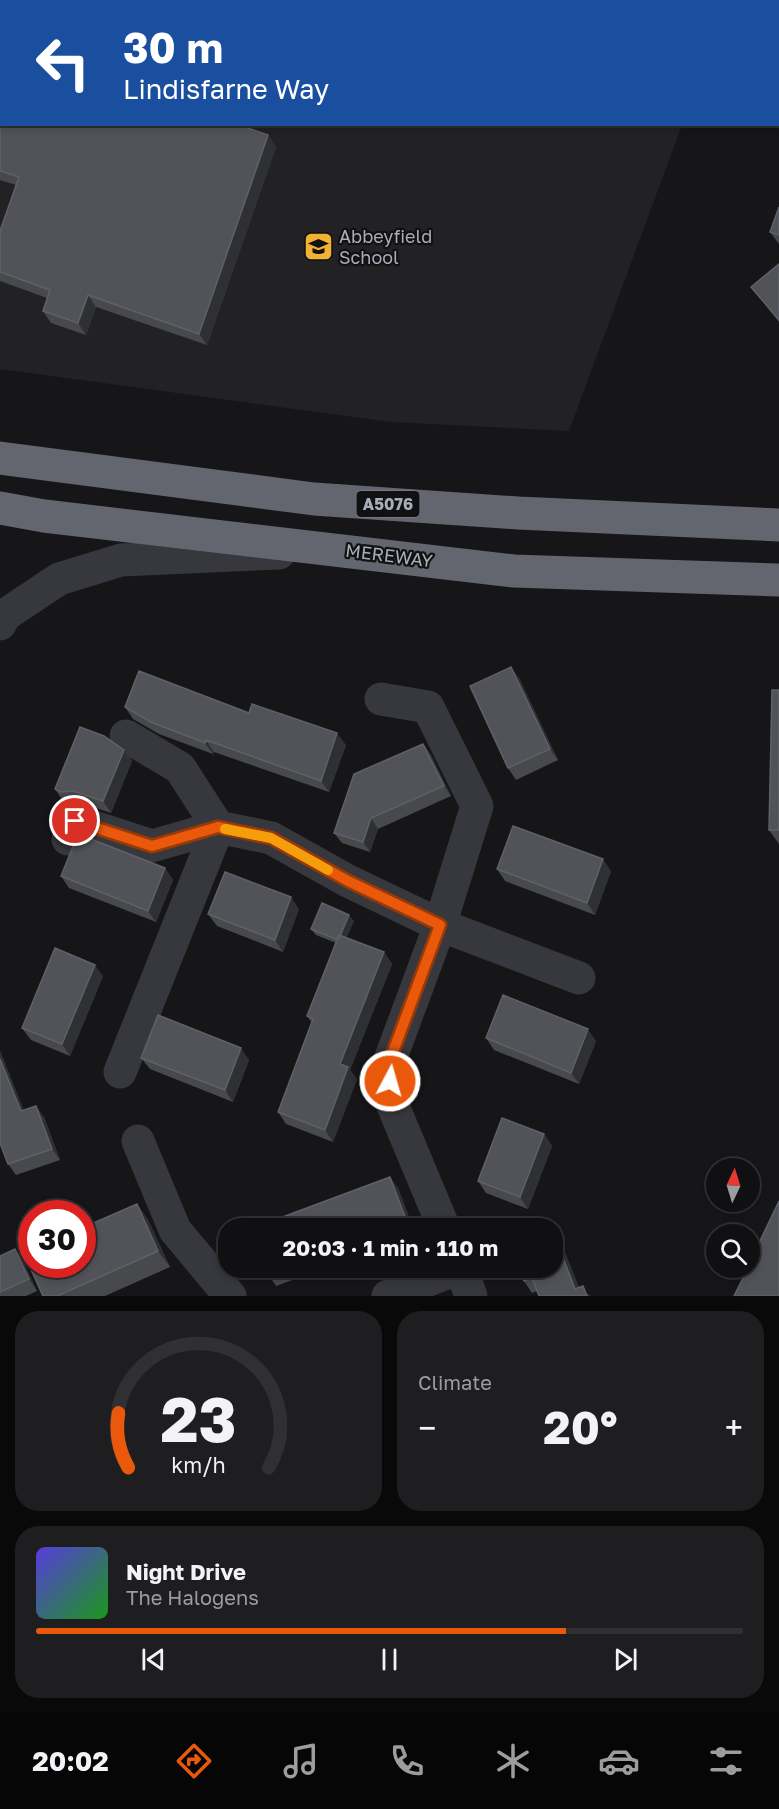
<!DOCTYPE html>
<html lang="en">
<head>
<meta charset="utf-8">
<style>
  :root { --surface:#101012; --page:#1e1e20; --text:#f1f3f6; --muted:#9c9d9f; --line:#303032; --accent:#ea580c }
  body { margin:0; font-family:"Golos Text",sans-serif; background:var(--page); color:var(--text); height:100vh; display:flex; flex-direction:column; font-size:22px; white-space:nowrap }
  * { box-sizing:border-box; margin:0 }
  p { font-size:20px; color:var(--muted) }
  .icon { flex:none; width:33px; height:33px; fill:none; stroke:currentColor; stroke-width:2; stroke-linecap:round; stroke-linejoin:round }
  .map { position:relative; height:1296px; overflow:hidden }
  .details { display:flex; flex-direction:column; gap:15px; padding:15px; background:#09090a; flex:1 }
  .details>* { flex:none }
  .hud { position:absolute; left:0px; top:0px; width:780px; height:126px; box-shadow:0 3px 9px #0003,0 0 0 2px var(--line); background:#1a4fa0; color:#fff; overflow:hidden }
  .needle { width:39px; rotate:4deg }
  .buttons { position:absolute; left:706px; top:1158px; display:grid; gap:12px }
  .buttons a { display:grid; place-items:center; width:54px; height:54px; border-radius:50%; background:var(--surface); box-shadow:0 3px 9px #0003,0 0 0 2px var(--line); font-size:30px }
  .speed { position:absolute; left:18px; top:1200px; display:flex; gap:12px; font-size:30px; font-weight:700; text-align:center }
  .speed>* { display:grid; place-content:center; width:78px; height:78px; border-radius:50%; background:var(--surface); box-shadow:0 3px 9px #0003,0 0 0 2px var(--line); line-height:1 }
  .speed .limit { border:9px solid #d22; background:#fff; color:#111 }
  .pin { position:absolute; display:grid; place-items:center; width:51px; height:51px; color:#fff; margin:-26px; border:3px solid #fff; border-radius:50%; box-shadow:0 2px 6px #0007 }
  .me { position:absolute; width:66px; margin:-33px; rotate:6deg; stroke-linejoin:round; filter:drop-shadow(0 0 4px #0008) }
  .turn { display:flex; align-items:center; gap:21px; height:126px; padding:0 24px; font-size:27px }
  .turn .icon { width:78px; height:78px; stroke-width:2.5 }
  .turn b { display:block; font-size:42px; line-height:51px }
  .big { font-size:45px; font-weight:700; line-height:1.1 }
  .details .tile { flex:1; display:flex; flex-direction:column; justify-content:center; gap:9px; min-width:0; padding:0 21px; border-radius:24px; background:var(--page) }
  .details .dial { align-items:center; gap:0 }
  .dial svg { height:156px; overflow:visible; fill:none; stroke:var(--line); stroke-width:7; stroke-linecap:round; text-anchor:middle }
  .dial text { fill:var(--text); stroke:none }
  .song { display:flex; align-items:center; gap:18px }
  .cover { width:72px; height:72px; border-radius:9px; background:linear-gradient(135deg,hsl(250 70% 55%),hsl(120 70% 35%)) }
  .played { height:6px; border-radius:3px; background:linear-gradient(90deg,var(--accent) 75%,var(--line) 75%) }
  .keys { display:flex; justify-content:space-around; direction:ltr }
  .heat { display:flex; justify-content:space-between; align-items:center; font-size:33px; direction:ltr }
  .details .tiles { flex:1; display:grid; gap:15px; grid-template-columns:1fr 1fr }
  .tile:last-child { grid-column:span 2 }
  .trip { position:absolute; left:218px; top:1218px; width:345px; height:60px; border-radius:24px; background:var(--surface); box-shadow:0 3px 9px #0003,0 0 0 2px var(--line); font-weight:700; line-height:60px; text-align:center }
  .dock { display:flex; height:96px; justify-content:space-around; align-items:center; background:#060607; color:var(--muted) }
  .dock .icon { width:42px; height:42px }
  .dock .active { color:var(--accent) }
  .dock b { font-size:27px; color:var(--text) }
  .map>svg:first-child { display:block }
  .built { fill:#222225 }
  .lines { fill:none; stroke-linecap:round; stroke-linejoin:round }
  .minor { stroke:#37383d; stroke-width:33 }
  .highway { stroke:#63666e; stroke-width:33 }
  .wall { fill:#47494d }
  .shaded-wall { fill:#2f3033 }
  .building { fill:#525359; stroke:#5f6168; stroke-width:1.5 }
  .route-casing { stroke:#983908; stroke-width:15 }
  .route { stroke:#ea580c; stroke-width:10 }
  .slow { stroke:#f59e0b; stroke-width:10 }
  .labels { text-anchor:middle; stroke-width:4.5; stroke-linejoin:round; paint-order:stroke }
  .shield { fill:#111113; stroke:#7b7e86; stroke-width:1.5 }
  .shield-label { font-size:16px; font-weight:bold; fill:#a8adb8 }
  .poi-label { font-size:18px; fill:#a8adb8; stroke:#111113; text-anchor:start }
  .street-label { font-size:18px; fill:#a8adb8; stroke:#111113 }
</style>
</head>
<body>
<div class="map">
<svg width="779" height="1296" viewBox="0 0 779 1296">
  <rect width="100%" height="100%" fill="#161618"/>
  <path class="built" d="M0,0H728L2,2V124L682,125L569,431L391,422L0,369Z"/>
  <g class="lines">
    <path class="minor" d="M0,624L5,615L59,579L121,560L279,553
      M381,699L428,707L477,806L440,925L390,1060L391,1101L444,1228
      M126,736L180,768L218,827
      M68,839L75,821L152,846L218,827L271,838L348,881L440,925L579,978
      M120,1072L218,827
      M138,1141L175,1230L230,1296
      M461,1268L471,1296
      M388,1296L459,1268"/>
    <path class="highway" d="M0,458L314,499L518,513L779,525
      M0,508L44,516L514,571L779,580"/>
  </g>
  <path class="wall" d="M0,0H379L378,2H2V124L268,135L276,147L207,345L96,307L86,335L51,323L43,311L47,298L0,281V231L16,185L0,180Z
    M779,207V244L770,232Z
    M779,264V322L760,298L751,287Z
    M519,678L558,760L516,780L508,768Z
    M779,690V844L769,830Z
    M125,707L249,713L346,745L329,792L214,752L213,754L159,734L133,719Z
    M423,744L431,755L451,796L378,829L370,852L342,843L334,833Z
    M124,750L132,761L111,813L81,803H69L63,801L55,789Z
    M165,868L173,880L156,922L69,888L61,876Z
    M497,869L611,871L595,915L505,881Z
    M299,909L283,952L217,926L208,914Z
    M354,921L346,938L384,952L392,964L350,1070L357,1079L333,1142L286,1124L278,1112L312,1023L307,1016L336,943L316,935L311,929Z
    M103,976L70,1056L31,1040L22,1028Z
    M486,1038L596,1041L579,1084L494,1050Z
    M141,1058L249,1060L233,1102L150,1069Z
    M24,1110L44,1117L60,1160L16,1175L8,1164Z
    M544,1134L552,1146L528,1209L486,1193L478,1181Z
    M398,1188L413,1228H253Z
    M137,1204L148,1220L170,1267L105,1296H43Z
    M549,1220L557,1232L579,1288L590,1296L537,1291L532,1293L524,1281Z
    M0,1256L23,1261L37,1291L26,1296H0Z
    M266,1268H325L276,1286L268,1274Z"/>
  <path class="shaded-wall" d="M366,0H379L378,2H366Z
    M268,135L276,147L207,345L199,334Z
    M88,295L96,307L86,335L78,323Z
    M511,667L519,678L558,760L550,749Z
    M337,733L346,745L329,792L321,781Z
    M206,740L214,752L213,754L205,743Z
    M423,744L431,755L451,796L444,786Z
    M124,750L132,761L111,813L103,801Z
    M371,818L378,829L370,852L363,842Z
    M603,859L611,871L595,915L587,903Z
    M165,868L173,880L156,922L148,911Z
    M291,897L299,909L283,952L275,940Z
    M349,915L354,921L343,946L339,940Z
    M384,952L392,964L350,1070L357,1079L333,1142L325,1130L340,1064Z
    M95,965L103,976L70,1056L62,1044Z
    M588,1029L596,1041L579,1084L571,1073Z
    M241,1048L249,1060L233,1102L225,1090Z
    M0,1050L29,1123L21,1111L0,1059Z
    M36,1106L44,1117L60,1160L52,1149Z
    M544,1134L552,1146L528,1209L520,1197Z
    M390,1177L398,1188L413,1228H411L407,1222Z
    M137,1204L148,1220L170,1267L158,1251Z
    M549,1220L557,1232L582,1296L575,1289Z
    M15,1249L23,1261L37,1291L29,1279Z"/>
  <path class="building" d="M0,0H366V2H2V124H236L268,135L199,334L88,295L78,323L43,311L50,290L0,272V231L19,177L0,171Z
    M779,207V235L770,232Z
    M779,264V320L751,287Z
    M511,667L550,749L508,768L470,686Z
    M139,671L249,713L252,704L337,733L321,781L206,740L205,743L151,722L125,707Z
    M772,690H779V830H769Z
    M80,727L104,736L124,750L103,801L73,791L61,792L55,789Z
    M423,744L444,786L371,818L363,842L334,833L354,774Z
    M513,826L603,859L587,903L497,869Z
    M78,834L165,868L148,911L61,876Z
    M225,872L291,897L275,940L208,914Z
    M322,903L349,915L340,936L339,935L338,940L311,929Z
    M339,935L384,952L340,1064L348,1067L325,1130L278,1112L313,1019L307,1016Z
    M55,948L95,965L62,1044L22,1028Z
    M503,995L588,1029L571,1073L486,1038Z
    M158,1015L241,1048L225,1090L141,1058Z
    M0,1059L21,1111L36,1106L52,1149L8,1164L0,1143Z
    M502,1118L544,1134L520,1197L478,1181Z
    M390,1177L407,1222L390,1228H253Z
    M779,1201V1296H734L748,1268H750V1262Z
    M137,1204L158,1251L57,1296H43L24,1254L32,1251V1264H82V1228Z
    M549,1220L552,1228H527Z
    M552,1229L575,1289L583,1286L587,1296H539L532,1278L524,1281L519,1268H552Z
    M15,1249L29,1279L0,1292V1256Z
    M266,1268H285L268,1274Z"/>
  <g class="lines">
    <defs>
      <path id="route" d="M75,821L152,846L218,827L271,838L348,881L440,925L390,1060V1081"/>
    </defs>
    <use href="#route" class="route-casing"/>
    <use href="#route" class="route"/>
    <path class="slow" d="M225,829L271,838L328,870"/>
  </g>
  <defs>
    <symbol id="school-square" viewBox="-11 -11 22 22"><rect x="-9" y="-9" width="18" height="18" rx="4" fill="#f2b134" stroke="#111113"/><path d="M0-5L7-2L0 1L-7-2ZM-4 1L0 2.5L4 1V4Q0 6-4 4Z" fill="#111"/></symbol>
  </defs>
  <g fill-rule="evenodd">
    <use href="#school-square" x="302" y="230" width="33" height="33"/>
  </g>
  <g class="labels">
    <rect class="shield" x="356.5" y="491" width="63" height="26" rx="4.5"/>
    <g class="shield-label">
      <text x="388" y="510">A5076</text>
    </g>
    <g class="poi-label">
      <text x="339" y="243">Abbeyfield<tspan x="339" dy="21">School</tspan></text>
    </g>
    <g class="street-label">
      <text transform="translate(389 556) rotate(7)" y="6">MEREWAY</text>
    </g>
  </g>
</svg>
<div class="buttons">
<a><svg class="needle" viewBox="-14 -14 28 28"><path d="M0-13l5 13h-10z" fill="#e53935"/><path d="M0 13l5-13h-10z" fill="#9c9d9f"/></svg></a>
<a><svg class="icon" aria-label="search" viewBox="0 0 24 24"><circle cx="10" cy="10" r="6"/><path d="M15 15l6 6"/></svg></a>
</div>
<div class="speed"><div class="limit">30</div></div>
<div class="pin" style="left:75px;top:821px;background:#d93025"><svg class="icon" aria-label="arrive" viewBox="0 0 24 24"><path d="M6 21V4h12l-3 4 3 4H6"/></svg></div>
<svg class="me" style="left:390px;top:1081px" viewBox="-20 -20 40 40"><circle r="17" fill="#ea580c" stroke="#fff" stroke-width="3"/><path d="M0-11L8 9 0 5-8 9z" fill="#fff"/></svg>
<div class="trip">20:03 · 1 min · 110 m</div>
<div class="hud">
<div class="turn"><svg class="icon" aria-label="left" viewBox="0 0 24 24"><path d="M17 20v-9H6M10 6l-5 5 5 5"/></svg><div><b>30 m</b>Lindisfarne Way</div></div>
</div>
</div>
<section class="details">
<div class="tiles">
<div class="tile dial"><svg viewBox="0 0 100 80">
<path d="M14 69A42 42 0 1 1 86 69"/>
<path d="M14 69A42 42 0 0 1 9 41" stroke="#ea580c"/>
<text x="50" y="56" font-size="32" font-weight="700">23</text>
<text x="50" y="72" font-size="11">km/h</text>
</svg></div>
<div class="tile"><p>Climate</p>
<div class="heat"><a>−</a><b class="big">20°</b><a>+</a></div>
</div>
<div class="tile">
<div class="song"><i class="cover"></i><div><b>Night Drive</b><p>The Halogens</p></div></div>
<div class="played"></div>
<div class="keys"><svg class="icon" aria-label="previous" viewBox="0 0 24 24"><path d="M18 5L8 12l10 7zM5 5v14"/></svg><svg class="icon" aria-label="pause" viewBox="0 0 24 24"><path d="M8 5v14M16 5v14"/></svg><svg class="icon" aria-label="next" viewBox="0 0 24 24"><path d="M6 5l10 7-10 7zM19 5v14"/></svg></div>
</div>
</div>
</section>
<nav class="dock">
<b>20:02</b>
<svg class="icon active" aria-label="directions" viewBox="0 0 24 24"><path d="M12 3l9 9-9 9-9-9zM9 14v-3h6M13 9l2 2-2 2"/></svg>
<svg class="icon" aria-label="music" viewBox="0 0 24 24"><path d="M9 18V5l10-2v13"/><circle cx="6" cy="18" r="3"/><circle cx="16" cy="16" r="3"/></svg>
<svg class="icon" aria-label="phone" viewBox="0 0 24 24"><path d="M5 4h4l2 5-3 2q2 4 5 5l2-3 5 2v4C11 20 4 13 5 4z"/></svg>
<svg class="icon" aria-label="climate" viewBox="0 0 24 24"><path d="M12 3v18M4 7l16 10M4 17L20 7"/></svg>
<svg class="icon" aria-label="car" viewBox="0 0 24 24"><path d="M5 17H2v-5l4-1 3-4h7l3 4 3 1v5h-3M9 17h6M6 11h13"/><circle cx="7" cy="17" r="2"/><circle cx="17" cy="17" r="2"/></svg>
<svg class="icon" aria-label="filters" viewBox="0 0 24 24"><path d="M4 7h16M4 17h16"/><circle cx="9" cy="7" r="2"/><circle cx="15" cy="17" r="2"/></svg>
</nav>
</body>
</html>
